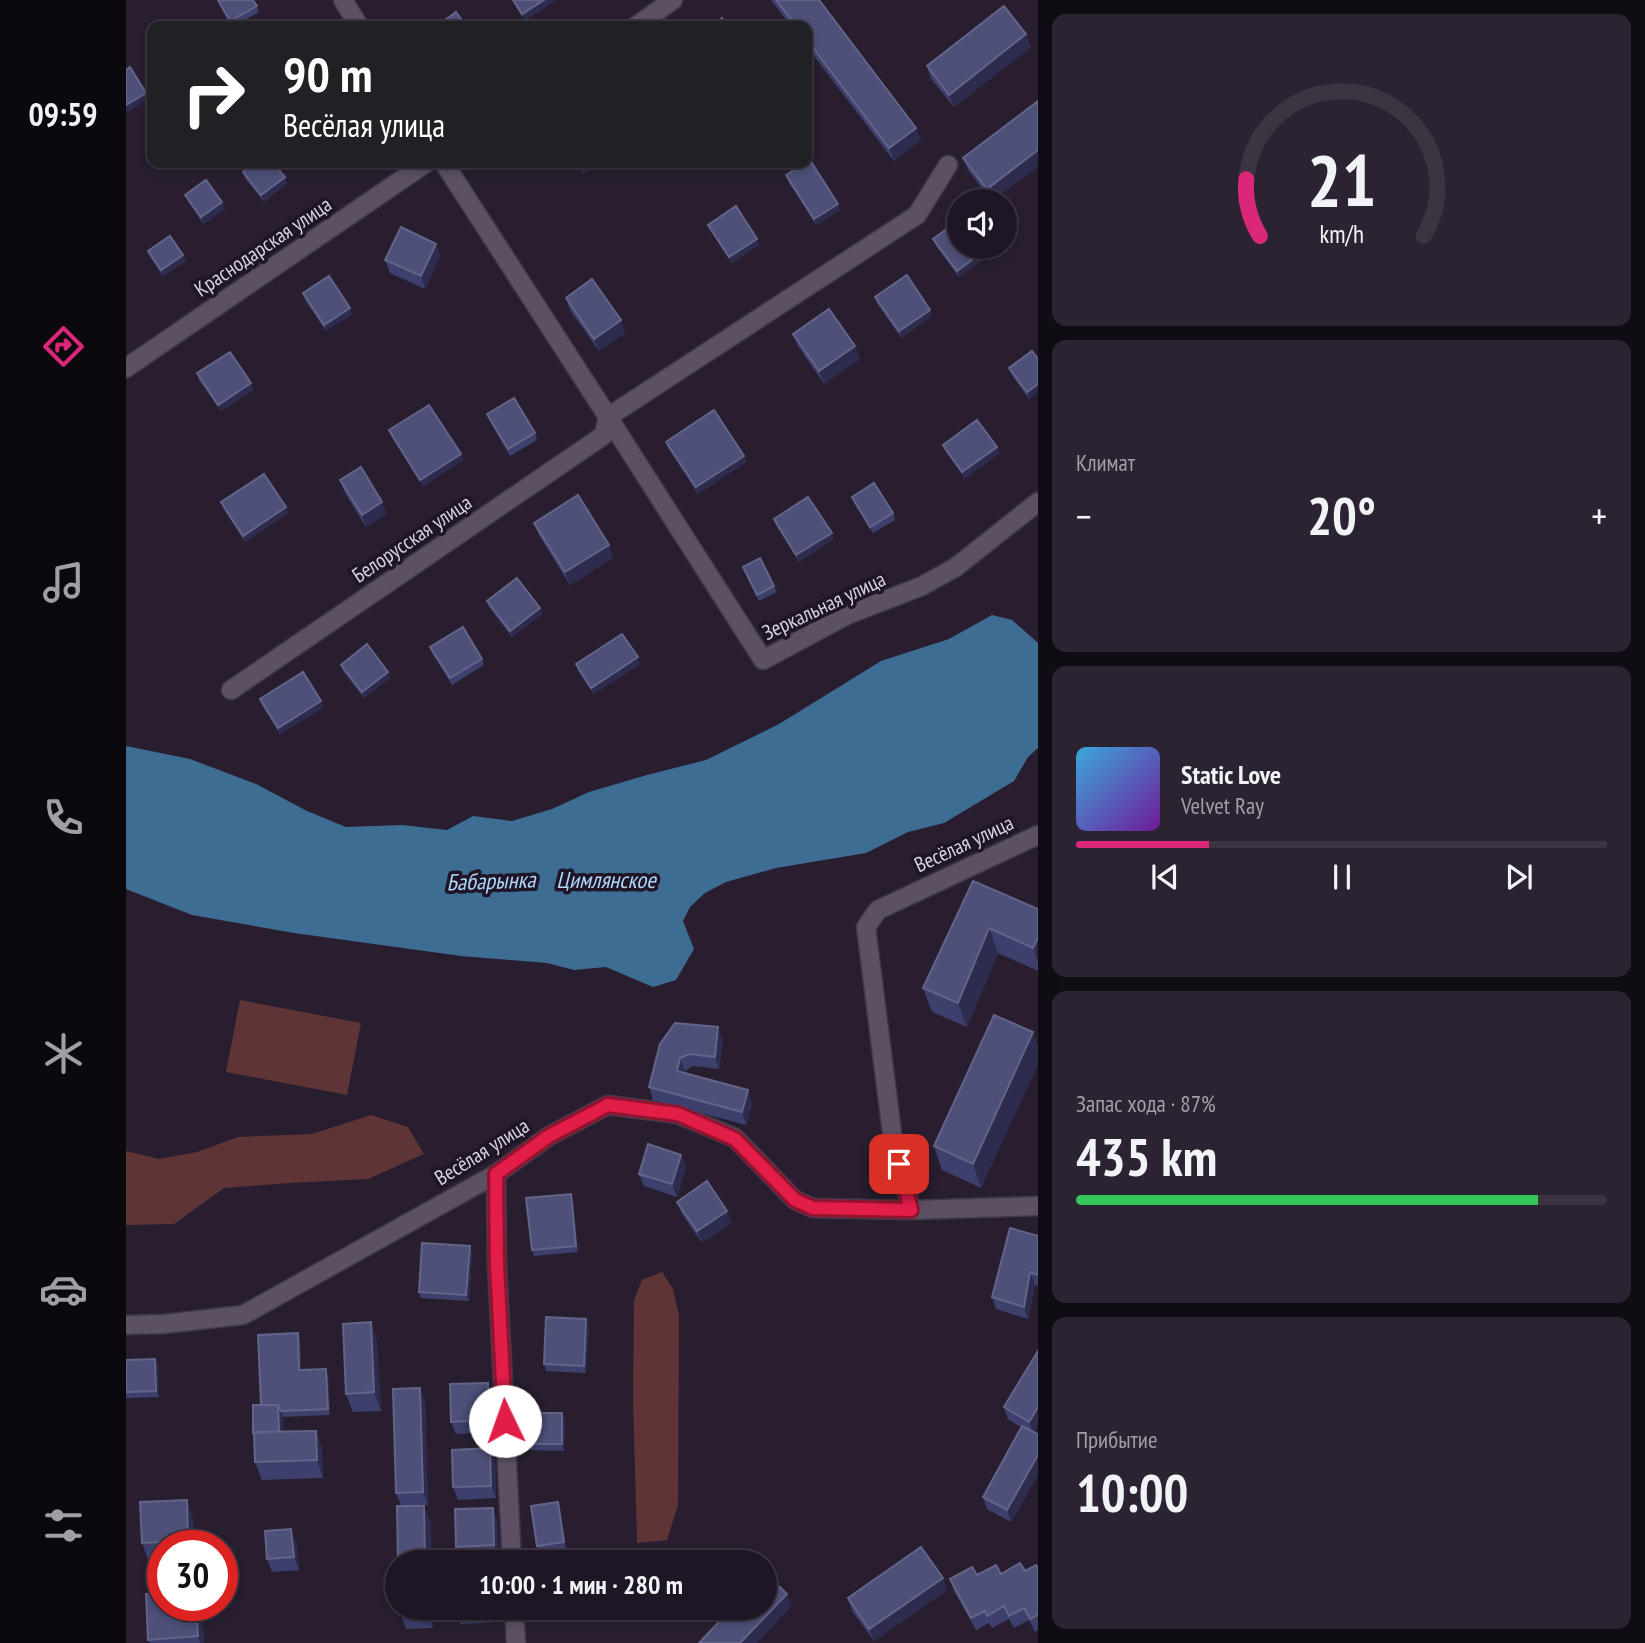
<!DOCTYPE html>
<html lang="ru">
<head>
<meta charset="utf-8">
<style>
  :root { --surface:#1e1624; --page:#2b2331; --text:#f1f3f6; --muted:#a19fa6; --line:#3c3541; --accent:#db2777 }
  body { margin:0; font-family:"PT Sans Narrow",sans-serif; background:var(--page); color:var(--text); height:100vh; display:flex; flex-direction:column; font-size:26px; white-space:nowrap }
  * { box-sizing:border-box; margin:0 }
  p { font-size:23px; color:var(--muted) }
  .icon { flex:none; width:38px; height:38px; fill:none; stroke:currentColor; stroke-width:2; stroke-linecap:round; stroke-linejoin:round }
  .map { position:relative; flex:1; overflow:hidden }
  .panel { display:flex; flex-direction:column; gap:14px; padding:14px; background:#100c14; width:607px }
  .panel>* { flex:none }
  .hud { position:absolute; left:21px; top:21px; width:665px; height:147px; border-radius:14px; box-shadow:0 4px 10px #0003,0 0 0 2px var(--line); background:#202124; color:#fff; overflow:hidden }
  .buttons { position:absolute; left:821px; top:189px; display:grid; gap:14px }
  .buttons a { display:grid; place-items:center; width:70px; height:70px; border-radius:50%; background:var(--surface); box-shadow:0 4px 10px #0003,0 0 0 2px var(--line); font-size:35px }
  .speed { position:absolute; left:21px; top:1530px; display:flex; gap:14px; font-size:35px; font-weight:700; text-align:center }
  .speed>* { display:grid; place-content:center; width:91px; height:91px; border-radius:50%; background:var(--surface); box-shadow:0 4px 10px #0003,0 0 0 2px var(--line); line-height:1 }
  .speed .limit { border:10px solid #d22; background:#fff; color:#111 }
  .pin { position:absolute; display:grid; place-items:center; width:60px; height:60px; color:#fff; margin:-30px; border-radius:14px; box-shadow:0 4px 10px #0006 }
  .me { position:absolute; width:77px; margin:-38px; rotate:357deg; stroke-linejoin:round; filter:drop-shadow(0 0 5px #0008) }
  .turn { display:flex; align-items:center; gap:24px; height:147px; padding:0 21px; font-size:32px }
  .turn .icon { width:91px; height:91px; stroke-width:2.5 }
  .turn b { display:block; font-size:49px; line-height:60px }
  .big { font-size:52px; font-weight:700; line-height:1.1 }
  .panel .tile { flex:1; display:flex; flex-direction:column; justify-content:center; gap:10px; min-width:0; padding:0 24px; border-radius:14px; background:var(--page) }
  .panel .dial { align-items:center; gap:0 }
  .dial svg { height:182px; overflow:visible; fill:none; stroke:var(--line); stroke-width:7; stroke-linecap:round; text-anchor:middle }
  .dial text { fill:var(--text); stroke:none }
  .song { display:flex; align-items:center; gap:21px }
  .cover { width:84px; height:84px; border-radius:10px; background:linear-gradient(135deg,hsl(200 70% 55%),hsl(280 70% 35%)) }
  .played { height:7px; border-radius:4px; background:linear-gradient(90deg,var(--accent) 25%,var(--line) 25%) }
  .keys { display:flex; justify-content:space-around; direction:ltr }
  .heat { display:flex; justify-content:space-between; align-items:center; font-size:38px; direction:ltr }
  .charge { height:10px; border-radius:5px; background:linear-gradient(90deg,#34c759 87%,var(--line) 0) }
  .trip { position:absolute; left:259px; top:1550px; width:392px; height:70px; border-radius:35px; background:var(--surface); box-shadow:0 4px 10px #0003,0 0 0 2px var(--line); font-weight:700; line-height:70px; text-align:center }
  main { display:flex; flex:1; min-height:0 }
  .menu { display:flex; flex-direction:column; width:126px; justify-content:space-around; align-items:center; background:#0c090e; color:var(--muted) }
  .menu .icon { width:49px; height:49px }
  .menu .active { color:var(--accent) }
  .menu b { font-size:32px; color:var(--text) }
  .map>svg:first-child { display:block }
  .green { fill:#5f3436 }
  .water { fill:#3e6d93 }
  .lines { fill:none; stroke-linecap:round; stroke-linejoin:round }
  .minor-casing { stroke:#413847; stroke-width:21 }
  .minor { stroke:#5c5065; stroke-width:18 }
  .wall { fill:#3d406c }
  .shaded-wall { fill:#2d2c4f }
  .building { fill:#4d5078; stroke:#636488; stroke-width:2 }
  .route-casing { stroke:#92132f; stroke-width:18 }
  .route { stroke:#e11d48; stroke-width:12 }
  .labels { text-anchor:middle; stroke-width:7; stroke-linejoin:round; paint-order:stroke }
  .street-label { font-size:21px; fill:#d8d2de; stroke:#1f1526 }
  .water-label { font-size:23px; font-style:italic; fill:#add6f9; stroke:#1f1526 }
</style>
</head>
<body>
<main>
<nav class="menu">
<b>09:59</b>
<svg class="icon active" aria-label="directions" viewBox="0 0 24 24"><path d="M12 3l9 9-9 9-9-9zM9 14v-3h6M13 9l2 2-2 2"/></svg>
<svg class="icon" aria-label="music" viewBox="0 0 24 24"><path d="M9 18V5l10-2v13"/><circle cx="6" cy="18" r="3"/><circle cx="16" cy="16" r="3"/></svg>
<svg class="icon" aria-label="phone" viewBox="0 0 24 24"><path d="M5 4h4l2 5-3 2q2 4 5 5l2-3 5 2v4C11 20 4 13 5 4z"/></svg>
<svg class="icon" aria-label="climate" viewBox="0 0 24 24"><path d="M12 3v18M4 7l16 10M4 17L20 7"/></svg>
<svg class="icon" aria-label="car" viewBox="0 0 24 24"><path d="M5 17H2v-5l4-1 3-4h7l3 4 3 1v5h-3M9 17h6M6 11h13"/><circle cx="7" cy="17" r="2"/><circle cx="17" cy="17" r="2"/></svg>
<svg class="icon" aria-label="filters" viewBox="0 0 24 24"><path d="M4 7h16M4 17h16"/><circle cx="9" cy="7" r="2"/><circle cx="15" cy="17" r="2"/></svg>
</nav>
<div class="map">
<svg width="912" height="1643" viewBox="0 0 912 1643">
  <rect width="100%" height="100%" fill="#281e30"/>
  <path class="green" d="M114,1000L235,1023L221,1095L100,1072Z
    M245,1115L282,1127L298,1154L242,1179L163,1183L98,1188L48,1224L0,1225V1151L33,1159L71,1152L112,1137L186,1134Z
    M536,1272L547,1289L553,1316L552,1505L541,1540L511,1543L507,1397L508,1300L516,1280Z"/>
  <path class="water" d="M866,615L886,620L912,643V748L902,757L888,781L818,823L782,832L740,853L650,868L600,882L579,893L564,907L557,921L568,949L550,980L527,987L480,967L448,970L421,963L335,956L168,933L66,915L0,889V746L64,759L130,784L181,811L220,827L276,825L321,830L347,816L386,821L426,809L463,792L521,775L580,760L653,724L755,661L823,639Z"/>
  <g class="lines">
    <defs>
      <path id="minor" d="M217,0L233,26
        M510,26L547,0
        M318,163L482,417L791,215L822,165
        M0,368L300,163
        M482,417L637,660L721,615L796,586L830,567L912,502
        M105,690L478,435L482,417
        M370,1174L371,1264L386,1563
        M785,1210L912,1206
        M0,1325L38,1324L117,1315L370,1174L423,1136L482,1105L552,1114L609,1138L669,1200L687,1208L785,1210L767,1141L740,927L752,910L912,835
        M388,1608L390,1643"/>
    </defs>
    <use href="#minor" class="minor-casing"/>
    <use href="#minor" class="minor"/>
  </g>
  <path class="wall" d="M91,0H127L133,12L108,26H105Z
    M386,0H428L429,1L399,20Z
    M645,0H693L795,140L768,161L681,47V26H665Z
    M900,34L905,47L828,107L805,79L801,66Z
    M837,158L912,166L866,201L842,170Z
    M117,172L159,177L161,184L138,202L119,178Z
    M660,175L714,210L690,225L662,181Z
    M59,195L96,202L99,209L77,224L62,201Z
    M582,225L633,245L606,263L585,231Z
    M807,239L865,253L833,277L810,246Z
    M310,244L314,256L299,289L264,273L259,260Z
    M22,251L57,255L60,261L37,276L24,257Z
    M177,293L226,314L200,331L179,300Z
    M749,297L806,316L775,338L751,303Z
    M440,298L499,333L473,351L444,310Z
    M667,334L734,359L698,384L672,346Z
    M912,359L903,399L885,374L883,368Z
    M71,373L125,383L127,390L95,411L73,380Z
    M361,414L409,433L411,440L384,456L363,420Z
    M263,430L335,454L337,460L297,486L265,436Z
    M540,442L620,462L572,494L542,448Z
    M817,445L871,447L873,454L839,478L819,451Z
    M214,480L261,514L240,527L219,493Z
    M726,497L767,513L769,520L747,533L728,503Z
    M95,502L160,507L162,513L119,542L97,508Z
    M648,519L708,539L673,562L650,525Z
    M408,523L483,545L487,558L444,585L413,535Z
    M617,567L648,586L651,592L633,601Z
    M361,601L414,608L416,614L386,637L363,607Z
    M304,647L356,659L358,665L326,685L306,653Z
    M450,664H514L468,694L452,671Z
    M215,665L264,678L238,698L217,671Z
    M134,699L197,708L154,734L136,705Z
    M847,881L912,909V971L872,953L841,1027L806,1012L797,988Z
    M597,1040L593,1069L567,1066L559,1071L558,1073L626,1103L620,1125L527,1100L523,1087L534,1044Z
    M912,1047L855,1188L816,1170L808,1146Z
    M555,1155L560,1167L551,1197L518,1186L513,1174Z
    M445,1194L447,1200L452,1252L408,1256L406,1250Z
    M551,1202L606,1223L576,1243L556,1214Z
    M912,1236V1286L909,1285L902,1319L870,1309L866,1297Z
    M346,1253L343,1301L295,1298L293,1292Z
    M463,1325L460,1373L420,1371L418,1364Z
    M174,1340L175,1370L202,1375L204,1415L157,1417V1432L190,1431L196,1449L197,1478L136,1480L129,1462L127,1433L135,1405Z
    M251,1341L255,1411L227,1412L220,1394Z
    M912,1351L908,1432L912,1434V1475L885,1522L861,1509L857,1497L895,1427L882,1419L878,1407Z
    M29,1359L32,1365L33,1397L0,1398V1360Z
    M362,1383L366,1395L368,1432L330,1434L325,1422Z
    M299,1400L302,1505H275L270,1493Z
    M439,1419L438,1451L404,1450L402,1444Z
    M364,1448L369,1461L370,1498L332,1500L327,1487Z
    M434,1508L440,1549L413,1553L411,1546Z
    M67,1519L69,1545H37V1561L23,1562L16,1543Z
    M371,1520L373,1558L334,1559L330,1547Z
    M170,1541L173,1570L146,1572L141,1559Z
    M912,1568V1630L909,1632L903,1620L888,1628L883,1619L866,1628L863,1623L850,1630L828,1591L824,1579L899,1571Z
    M821,1590L748,1641L726,1611L722,1598Z
    M37,1605H74L76,1610L78,1643H24L22,1640Z
    M273,1608H307V1628L280,1629Z
    M373,1608V1622L335,1624L331,1611Z
    M419,1608H458V1621H421L419,1615Z"/>
  <path class="shaded-wall" d="M418,0H428L429,1L399,20L396,14Z
    M900,34L905,47L828,107L823,95Z
    M20,93L22,99L0,113V105Z
    M790,128L795,140L768,161L763,148Z
    M912,150V166L866,201L861,189Z
    M462,163H473L456,175L454,168Z
    M159,177L161,184L138,202L135,195Z
    M96,202L99,209L77,224L75,217Z
    M712,204L714,210L690,225L688,219Z
    M631,239L633,245L606,263L603,257Z
    M310,244L314,256L299,289L295,276Z
    M863,247L865,253L833,277L831,271Z
    M57,255L60,261L37,276L35,270Z
    M224,308L226,314L200,331L198,325Z
    M804,310L806,316L775,338L773,331Z
    M495,320L499,333L473,351L468,339Z
    M729,346L734,359L698,384L693,371Z
    M125,383L127,390L95,411L92,405Z
    M912,384V392L903,399L901,392Z
    M871,447L873,454L839,478L836,472Z
    M335,454L337,460L297,486L294,480Z
    M618,456L620,462L572,494L570,487Z
    M256,502L261,514L240,527L236,515Z
    M160,507L162,513L119,542L117,536Z
    M706,533L708,539L673,562L670,555Z
    M483,545L487,558L444,585L439,572Z
    M414,608L416,614L386,637L384,631Z
    M512,657L514,664L468,694L465,688Z
    M262,672L264,678L238,698L236,692Z
    M195,701L197,708L154,734L152,728Z
    M863,928L872,953L841,1027L832,1003Z
    M912,938V962L907,948Z
    M592,1027L597,1040L593,1069L589,1057Z
    M907,1032L912,1047V1065L855,1188L847,1164Z
    M554,1058L559,1071L555,1084L551,1071Z
    M622,1090L626,1103L620,1125L616,1112Z
    M555,1155L560,1167L551,1197L546,1184Z
    M445,1194L447,1200L452,1252L450,1246Z
    M601,1211L606,1223L576,1243L571,1231Z
    M344,1246L346,1253L343,1301L340,1295Z
    M904,1272L909,1285L902,1319L898,1307Z
    M460,1319L463,1325L460,1373L458,1366Z
    M245,1322L251,1341L255,1411L248,1392Z
    M172,1333L174,1340L175,1376L173,1370Z
    M29,1359L32,1365L33,1397L30,1391Z
    M200,1369L202,1375L204,1415L202,1409Z
    M362,1383L366,1395L368,1432L363,1420Z
    M294,1388L299,1400L302,1505L297,1492Z
    M152,1405L157,1417V1445L153,1432Z
    M912,1407V1427L907,1434L903,1422Z
    M436,1413L439,1419L438,1451L436,1444Z
    M190,1431L196,1449L197,1478L191,1460Z
    M364,1448L369,1461L370,1498L365,1486Z
    M912,1455V1475L885,1522L881,1510Z
    M61,1500L67,1519L69,1545H64L62,1541Z
    M432,1502L434,1508L440,1549L438,1542Z
    M298,1506L305,1524L306,1563H299Z
    M367,1508L371,1520L373,1558L368,1545Z
    M165,1529L170,1541L173,1570L168,1557Z
    M817,1578L821,1590L748,1641L743,1629Z
    M661,1594L666,1606L631,1643H614Z
    M70,1605H74L76,1610L78,1643H74L72,1636Z
    M300,1608H307V1628L300,1610Z
    M369,1608H373V1622L369,1610Z
    M456,1608H458V1621L456,1615Z"/>
  <path class="building" d="M92,0H127L131,6L104,21Z
    M387,0H418L396,14Z
    M650,0H693L790,128L763,148L681,40V26H670Z
    M878,6L900,34L823,95L801,66Z
    M330,12L340,26H311Z
    M596,18L601,26H585Z
    M55,20L59,26H46Z
    M4,67L20,93L0,105V70Z
    M912,101V150L861,189L837,158Z
    M684,160L712,204L688,219L660,175Z
    M129,163H147L159,177L135,195L117,172Z
    M450,163H462L454,168Z
    M80,180L96,202L75,217L59,195Z
    M610,206L631,239L603,257L582,225Z
    M833,220V247H863L831,271L807,239Z
    M275,227L310,244L295,276L259,260Z
    M44,236L57,255L35,270L22,251Z
    M781,275L804,310L773,331L749,297Z
    M203,276L224,308L198,325L177,293Z
    M466,279L495,320L468,339L440,298Z
    M703,309L729,346L693,371L667,334Z
    M906,351L912,359V384L901,392L883,368Z
    M104,352L125,383L92,405L71,373Z
    M388,398L409,433L382,449L361,414Z
    M303,405L335,454L294,480L263,430Z
    M588,410L618,456L570,487L540,442Z
    M851,420L871,447L836,472L817,445Z
    M235,467L256,502L236,515L214,480Z
    M138,474L160,507L117,536L95,502Z
    M748,483L767,513L744,527L726,497Z
    M452,495L483,545L439,572L408,523Z
    M682,497L706,533L670,555L648,519Z
    M634,558L648,586L631,595L617,567Z
    M391,578L414,608L384,631L361,601Z
    M337,627L356,659L324,678L304,647Z
    M496,634L512,657L465,688L450,664Z
    M241,644L262,672L236,692L215,665Z
    M177,672L195,701L152,728L134,699Z
    M847,881L912,909V938L907,948L863,928L832,1003L797,988Z
    M868,1015L907,1032L847,1164L808,1146Z
    M549,1023L592,1027L589,1057L563,1054L554,1058L551,1071L622,1090L616,1112L523,1087L534,1044Z
    M522,1144L555,1155L546,1184L513,1174Z
    M581,1181L601,1211L571,1231L551,1202Z
    M445,1194L450,1246L406,1250L400,1198Z
    M884,1228L912,1236V1275L904,1272L898,1307L866,1297Z
    M296,1243L344,1246L340,1295L293,1292Z
    M420,1317L460,1319L458,1366L418,1364Z
    M245,1322L248,1392L220,1394L217,1324Z
    M172,1333L173,1370L200,1369L202,1409L155,1411L152,1405H135L132,1335Z
    M912,1351V1407L903,1422L878,1407Z
    M29,1359L30,1391L0,1392V1360Z
    M362,1383L363,1420L325,1422L324,1384Z
    M294,1388L297,1492L270,1493L267,1389Z
    M127,1405H152L153,1432L127,1433Z
    M402,1413H436V1444H402Z
    M896,1426L912,1434V1455L881,1510L857,1497Z
    M190,1431L191,1460L129,1462L128,1432Z
    M364,1448L365,1486L327,1487L326,1450Z
    M61,1500L62,1541L16,1543L14,1502Z
    M432,1502L438,1542L411,1546L405,1506Z
    M271,1506H298L299,1563H272Z
    M367,1508L368,1545L330,1547L329,1509Z
    M165,1529L168,1557L141,1559L139,1531Z
    M795,1547L817,1578L743,1629L722,1598Z
    M894,1563L899,1571L910,1565L912,1568V1615L904,1619L898,1608L883,1616L878,1606L861,1616L859,1611L845,1618L824,1579L846,1567L851,1575L870,1565L875,1574Z
    M639,1573L661,1594L614,1643H573L606,1608H639Z
    M37,1593V1605H70L72,1636L22,1640L20,1594Z
    M273,1608H300V1610H273Z
    M331,1608H369V1610L331,1611Z
    M419,1608H456V1615H419Z"/>
  <g class="lines">
    <defs>
      <path id="route" d="M379,1421L371,1264L370,1174L423,1136L482,1105L552,1114L609,1139L669,1200L687,1208L785,1210L773,1164"/>
    </defs>
    <use href="#route" class="route-casing"/>
    <use href="#route" class="route"/>
  </g>
  <g class="labels">
    <g class="street-label">
      <text transform="translate(137 247) rotate(-34)" y="7">Краснодарская улица</text>
      <text transform="translate(286 539) rotate(-34)" y="7">Белорусская улица</text>
      <text transform="translate(698 606) rotate(-25)" y="7">Зеркальная улица</text>
      <text transform="translate(838 844) rotate(-25)" y="7">Весёлая улица</text>
      <text transform="translate(356 1152) rotate(-32)" y="7">Весёлая улица</text>
    </g>
    <g class="water-label">
      <text x="480" y="888">Цимлянское</text>
      <text transform="translate(365 881) rotate(-2)" y="8">Бабарынка</text>
    </g>
  </g>
</svg>
<div class="buttons">
<a><svg class="icon" aria-label="sound" viewBox="0 0 24 24"><path d="M4 9h4l5-4v14l-5-4H4zM17 9q2 3 0 6"/></svg></a>
</div>
<div class="speed"><div class="limit">30</div></div>
<div class="pin" style="left:773px;top:1164px;background:#d93025"><svg class="icon" aria-label="arrive" viewBox="0 0 24 24"><path d="M6 21V4h12l-3 4 3 4H6"/></svg></div>
<svg class="me" style="left:379px;top:1421px" viewBox="-20 -20 40 40"><circle r="19" fill="#fff"/><path d="M0-13L10 11 0 6-10 11z" fill="#e11d48"/></svg>
<div class="trip">10:00 · 1 мин · 280 m</div>
<div class="hud">
<div class="turn"><svg class="icon" aria-label="right" viewBox="0 0 24 24"><path d="M7 20v-9h11M14 6l5 5-5 5"/></svg><div><b>90 m</b>Весёлая улица</div></div>
</div>
</div>
<section class="panel">
<div class="tile dial"><svg viewBox="0 0 100 80">
<path d="M14 69A42 42 0 1 1 86 69"/>
<path d="M14 69A42 42 0 0 1 8 44" stroke="#db2777"/>
<text x="50" y="56" font-size="32" font-weight="700">21</text>
<text x="50" y="72" font-size="11">km/h</text>
</svg></div>
<div class="tile"><p>Климат</p>
<div class="heat"><a>−</a><b class="big">20°</b><a>+</a></div>
</div>
<div class="tile">
<div class="song"><i class="cover"></i><div><b>Static Love</b><p>Velvet Ray</p></div></div>
<div class="played"></div>
<div class="keys"><svg class="icon" aria-label="previous" viewBox="0 0 24 24"><path d="M18 5L8 12l10 7zM5 5v14"/></svg><svg class="icon" aria-label="pause" viewBox="0 0 24 24"><path d="M8 5v14M16 5v14"/></svg><svg class="icon" aria-label="next" viewBox="0 0 24 24"><path d="M6 5l10 7-10 7zM19 5v14"/></svg></div>
</div>
<div class="tile"><p>Запас хода · 87%</p><b class="big">435 km</b><div class="charge"></div></div>
<div class="tile"><p>Прибытие</p><b class="big">10:00</b></div>
</section>
</main>
</body>
</html>
